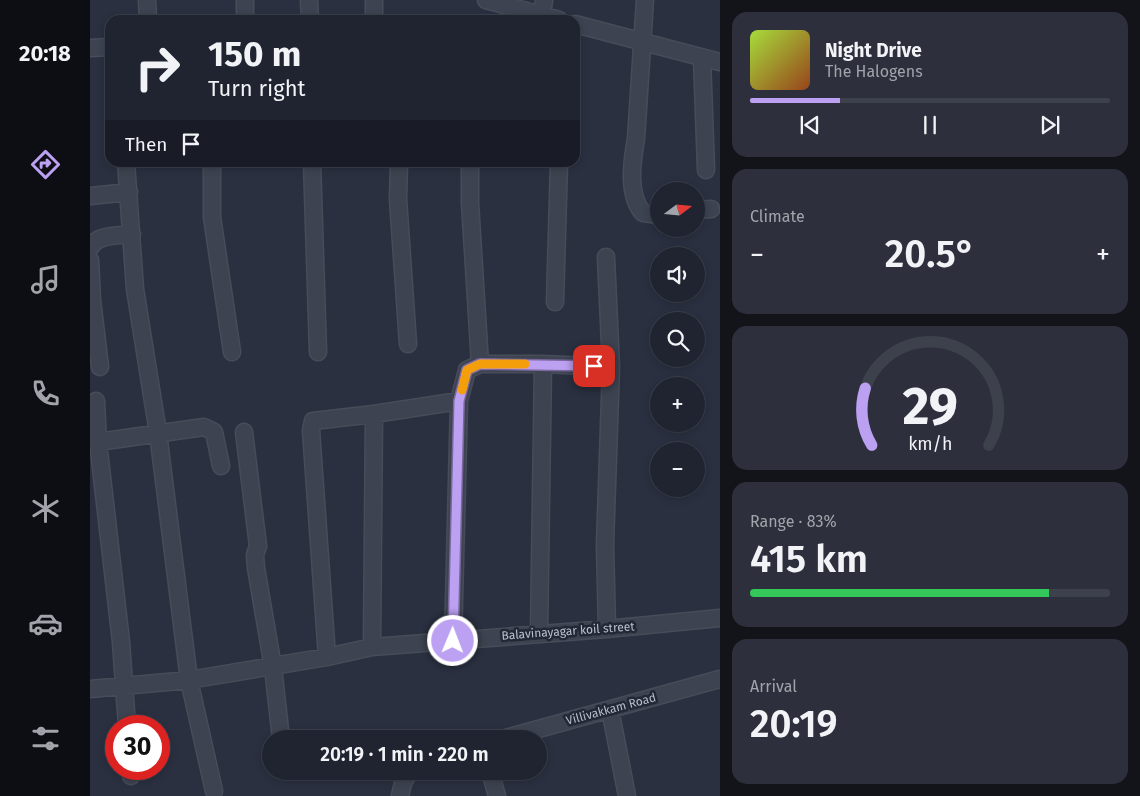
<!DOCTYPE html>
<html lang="en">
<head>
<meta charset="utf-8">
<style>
  :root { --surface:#202430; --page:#2d303c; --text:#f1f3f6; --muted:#a2a4ab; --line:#3d414c; --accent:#bca0f2 }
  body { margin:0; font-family:"Fira Sans",sans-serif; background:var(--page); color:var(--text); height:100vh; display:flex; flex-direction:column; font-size:19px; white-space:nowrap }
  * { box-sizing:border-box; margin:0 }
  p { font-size:16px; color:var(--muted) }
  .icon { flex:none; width:28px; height:28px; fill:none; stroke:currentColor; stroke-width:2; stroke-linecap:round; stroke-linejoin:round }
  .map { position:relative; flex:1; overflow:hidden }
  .side { display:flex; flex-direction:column; gap:12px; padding:12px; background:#12141a; width:420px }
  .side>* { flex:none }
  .guide { position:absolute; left:15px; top:15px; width:475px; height:152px; border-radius:15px; box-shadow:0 2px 8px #0003,0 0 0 1px var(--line); background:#202430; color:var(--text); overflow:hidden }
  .needle { width:32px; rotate:74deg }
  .controls { position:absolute; left:560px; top:182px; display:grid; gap:10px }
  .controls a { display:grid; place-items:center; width:55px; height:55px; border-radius:50%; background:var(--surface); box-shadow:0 2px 8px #0003,0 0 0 1px var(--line); font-size:25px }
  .speed { position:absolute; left:15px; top:715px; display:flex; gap:10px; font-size:25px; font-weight:700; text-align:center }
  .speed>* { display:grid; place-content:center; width:65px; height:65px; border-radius:50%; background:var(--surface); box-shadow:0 2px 8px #0003,0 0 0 1px var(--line); line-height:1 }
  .speed .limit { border:8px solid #d22; background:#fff; color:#111 }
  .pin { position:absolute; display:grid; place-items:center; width:42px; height:42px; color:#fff; margin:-21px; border-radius:10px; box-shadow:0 2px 8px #0006 }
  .me { position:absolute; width:55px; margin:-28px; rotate:1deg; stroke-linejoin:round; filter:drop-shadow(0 0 4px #0008) }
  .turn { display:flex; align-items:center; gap:18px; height:105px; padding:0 20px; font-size:22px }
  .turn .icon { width:65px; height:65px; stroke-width:2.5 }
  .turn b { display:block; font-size:35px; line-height:42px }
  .then { display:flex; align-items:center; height:48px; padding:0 20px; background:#0003; gap:10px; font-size:19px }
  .big { font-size:38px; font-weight:600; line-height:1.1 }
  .side .tile { flex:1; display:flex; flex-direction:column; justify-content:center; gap:8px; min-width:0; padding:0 18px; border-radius:15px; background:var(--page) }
  .side .dial { align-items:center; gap:0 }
  .dial svg { height:130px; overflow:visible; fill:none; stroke:var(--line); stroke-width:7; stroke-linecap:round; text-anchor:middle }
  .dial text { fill:var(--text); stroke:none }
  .song { display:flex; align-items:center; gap:15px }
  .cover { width:60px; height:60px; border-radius:8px; background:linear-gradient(135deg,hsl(80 70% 55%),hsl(20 70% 35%)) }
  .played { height:5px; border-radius:2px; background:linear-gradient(90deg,var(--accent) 25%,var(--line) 25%) }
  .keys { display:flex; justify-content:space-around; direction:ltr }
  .heat { display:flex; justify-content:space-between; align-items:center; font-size:28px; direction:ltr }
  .charge { height:8px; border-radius:4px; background:linear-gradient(90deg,#34c759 83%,var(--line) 0) }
  .trip { position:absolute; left:172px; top:730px; width:285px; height:50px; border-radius:25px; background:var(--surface); box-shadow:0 2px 8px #0003,0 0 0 1px var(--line); font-weight:600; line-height:50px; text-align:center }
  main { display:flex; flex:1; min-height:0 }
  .tab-bar { display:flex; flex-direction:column; width:90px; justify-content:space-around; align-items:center; background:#0d0e13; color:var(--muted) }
  .tab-bar .icon { width:35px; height:35px }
  .tab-bar .active { color:var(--accent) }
  .tab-bar b { font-size:22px; color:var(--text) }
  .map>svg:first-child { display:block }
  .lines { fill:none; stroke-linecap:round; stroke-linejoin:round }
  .minor-casing { stroke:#474c59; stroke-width:19 }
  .minor { stroke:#3d4350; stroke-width:16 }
  .route-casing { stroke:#7a689d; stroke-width:12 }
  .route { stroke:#bca0f2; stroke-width:9 }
  .slow { stroke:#f59e0b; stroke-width:9 }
  .labels { text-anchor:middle; stroke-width:5; stroke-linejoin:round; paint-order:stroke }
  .street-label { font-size:12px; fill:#babfca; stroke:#222835 }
</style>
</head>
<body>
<main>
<nav class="tab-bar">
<b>20:18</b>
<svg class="icon active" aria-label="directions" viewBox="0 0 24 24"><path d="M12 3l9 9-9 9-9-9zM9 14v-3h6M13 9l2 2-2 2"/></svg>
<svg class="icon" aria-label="music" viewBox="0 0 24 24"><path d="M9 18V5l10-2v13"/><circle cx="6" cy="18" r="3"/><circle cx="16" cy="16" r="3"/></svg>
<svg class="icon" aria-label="phone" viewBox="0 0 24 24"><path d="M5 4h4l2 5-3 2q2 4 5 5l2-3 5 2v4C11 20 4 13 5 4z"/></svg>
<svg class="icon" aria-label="climate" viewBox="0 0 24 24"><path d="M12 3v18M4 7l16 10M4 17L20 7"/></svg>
<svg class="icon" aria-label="car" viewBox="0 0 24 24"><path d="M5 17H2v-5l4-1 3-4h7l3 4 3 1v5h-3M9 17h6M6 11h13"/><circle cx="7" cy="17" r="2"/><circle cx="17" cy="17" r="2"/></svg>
<svg class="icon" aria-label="filters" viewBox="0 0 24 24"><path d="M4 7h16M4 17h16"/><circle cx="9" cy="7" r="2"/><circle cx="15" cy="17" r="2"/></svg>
</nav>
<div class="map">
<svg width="630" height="796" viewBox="0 0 630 796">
  <rect width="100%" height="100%" fill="#2a3040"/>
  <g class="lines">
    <defs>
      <path id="minor" d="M57,0L58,20
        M219,0L220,20
        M284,0V20
        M396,0L469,20
        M555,0L546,139C542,161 537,195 553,213L569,215
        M452,15L454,0
        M155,20V0
        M485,24L630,62
        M0,48L20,47
        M612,57L616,170
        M36,162L45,289L68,433L99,680L124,791
        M122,162V217L142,352
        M222,162L228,352
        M309,162L308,199L318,344
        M0,196L39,192
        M606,210L621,209
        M0,248C7,234 27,236 42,234
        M516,257L521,367L515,545L517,629
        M0,260L2,300L10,367
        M465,302L469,162
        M390,364H453L521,367
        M6,401L8,442L31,642L37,726
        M284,414L369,401
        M154,432L168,546L165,555L166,568L183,667L191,739
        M8,442L114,427L124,432L131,466
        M449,633L453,364
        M363,641L369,401L377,370L390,364L380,203V162
        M237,657L221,430L223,421L284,414L282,647
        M0,689L99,680L237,657L282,647L517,629L630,618
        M520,709L537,796
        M412,739L630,679
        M40,769L41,776
        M400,771L407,796
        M310,796L313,783L320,771"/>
    </defs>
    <use href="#minor" class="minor-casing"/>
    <use href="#minor" class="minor"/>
  </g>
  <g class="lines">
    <defs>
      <path id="route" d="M363,641L369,401L377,370L390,364L504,366"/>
    </defs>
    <use href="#route" class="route-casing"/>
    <use href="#route" class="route"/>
    <path class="slow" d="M372,390L377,370L390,364H435"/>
  </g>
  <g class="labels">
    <g class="street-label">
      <text transform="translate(478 631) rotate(-4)" y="4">Balavinayagar koil street</text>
      <text transform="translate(521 709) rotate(-15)" y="4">Villivakkam Road</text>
    </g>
  </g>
</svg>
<div class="controls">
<a><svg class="needle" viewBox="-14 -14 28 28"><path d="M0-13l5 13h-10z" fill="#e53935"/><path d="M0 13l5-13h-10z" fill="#a2a4ab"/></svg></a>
<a><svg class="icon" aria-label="sound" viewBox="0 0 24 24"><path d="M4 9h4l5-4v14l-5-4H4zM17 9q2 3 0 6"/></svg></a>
<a><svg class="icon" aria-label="search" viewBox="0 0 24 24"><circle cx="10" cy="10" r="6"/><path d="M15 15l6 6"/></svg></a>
<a>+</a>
<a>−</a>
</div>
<div class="speed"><div class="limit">30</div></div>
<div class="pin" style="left:504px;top:366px;background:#d93025"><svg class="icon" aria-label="arrive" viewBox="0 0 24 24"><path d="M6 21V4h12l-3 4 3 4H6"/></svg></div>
<svg class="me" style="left:363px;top:641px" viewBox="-20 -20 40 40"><circle r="17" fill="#bca0f2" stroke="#fff" stroke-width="3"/><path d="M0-11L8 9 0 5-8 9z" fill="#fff"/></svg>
<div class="trip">20:19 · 1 min · 220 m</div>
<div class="guide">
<div class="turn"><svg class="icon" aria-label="right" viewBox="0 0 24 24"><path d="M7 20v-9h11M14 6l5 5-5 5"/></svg><div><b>150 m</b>Turn right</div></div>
<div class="then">Then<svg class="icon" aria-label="arrive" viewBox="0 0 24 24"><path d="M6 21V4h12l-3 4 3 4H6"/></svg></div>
</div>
</div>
<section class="side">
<div class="tile">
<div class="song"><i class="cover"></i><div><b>Night Drive</b><p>The Halogens</p></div></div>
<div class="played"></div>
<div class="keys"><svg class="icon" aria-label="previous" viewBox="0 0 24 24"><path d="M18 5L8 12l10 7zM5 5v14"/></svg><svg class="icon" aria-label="pause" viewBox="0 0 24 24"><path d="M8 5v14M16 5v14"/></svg><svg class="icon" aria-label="next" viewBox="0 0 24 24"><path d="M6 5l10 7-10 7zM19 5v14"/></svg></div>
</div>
<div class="tile"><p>Climate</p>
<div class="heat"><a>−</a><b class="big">20.5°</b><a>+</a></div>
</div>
<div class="tile dial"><svg viewBox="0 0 100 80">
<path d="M14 69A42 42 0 1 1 86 69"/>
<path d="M14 69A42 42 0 0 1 10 34" stroke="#bca0f2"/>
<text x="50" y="56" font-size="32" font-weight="700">29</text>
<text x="50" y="72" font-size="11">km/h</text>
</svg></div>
<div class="tile"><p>Range · 83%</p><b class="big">415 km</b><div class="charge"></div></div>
<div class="tile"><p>Arrival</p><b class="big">20:19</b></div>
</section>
</main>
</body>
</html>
